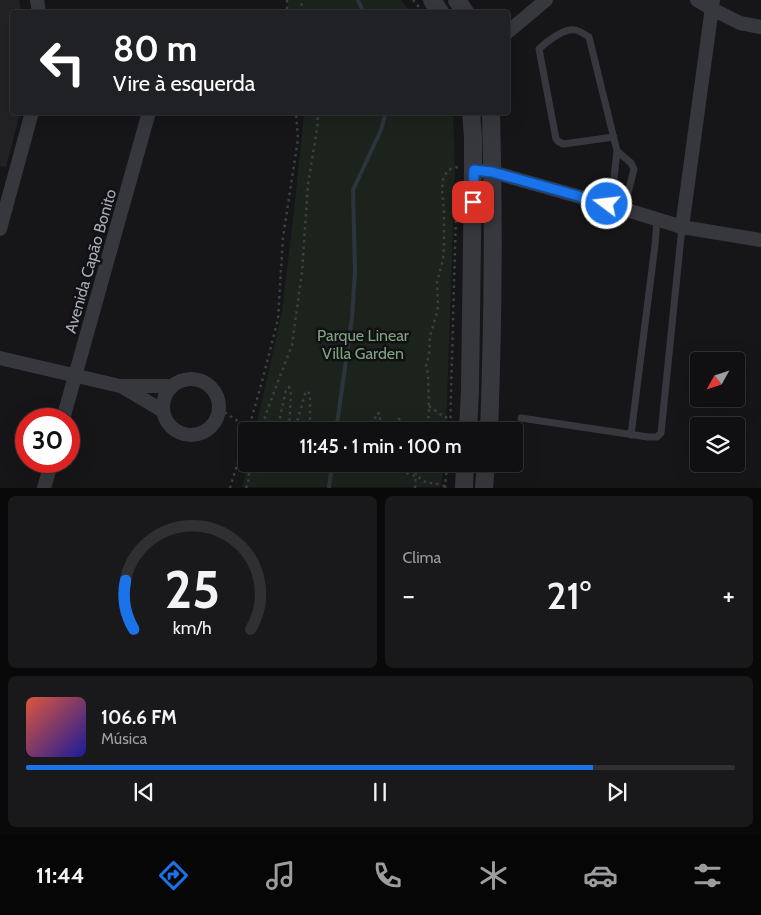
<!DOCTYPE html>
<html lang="pt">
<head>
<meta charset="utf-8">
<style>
  :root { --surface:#101012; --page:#19191b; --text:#f1f3f6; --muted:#9c9d9f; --line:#303032; --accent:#1a73e8 }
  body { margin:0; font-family:Cabin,sans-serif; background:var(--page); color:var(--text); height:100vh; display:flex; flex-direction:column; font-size:19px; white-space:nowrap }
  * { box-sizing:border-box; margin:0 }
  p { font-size:16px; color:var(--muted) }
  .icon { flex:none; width:28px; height:28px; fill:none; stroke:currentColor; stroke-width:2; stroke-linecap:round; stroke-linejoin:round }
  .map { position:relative; height:488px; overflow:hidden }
  .drawer { display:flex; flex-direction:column; gap:8px; padding:8px; background:#09090a; flex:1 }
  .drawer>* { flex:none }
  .top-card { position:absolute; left:10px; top:10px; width:500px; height:105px; border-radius:5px; box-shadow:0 5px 20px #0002,0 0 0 1px var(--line); background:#202124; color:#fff; overflow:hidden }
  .needle { width:32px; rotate:230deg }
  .controls { position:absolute; left:690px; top:352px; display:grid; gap:10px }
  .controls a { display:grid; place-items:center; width:55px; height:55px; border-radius:5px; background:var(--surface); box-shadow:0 5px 20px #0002,0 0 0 1px var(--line); font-size:25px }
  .speed { position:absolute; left:15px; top:408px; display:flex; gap:10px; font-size:25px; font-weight:700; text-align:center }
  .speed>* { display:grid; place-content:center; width:65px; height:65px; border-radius:50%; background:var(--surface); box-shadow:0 5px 20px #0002,0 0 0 1px var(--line); line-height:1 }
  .speed .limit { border:8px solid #d22; background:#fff; color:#111 }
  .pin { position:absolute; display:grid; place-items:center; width:42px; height:42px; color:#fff; margin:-21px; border-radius:10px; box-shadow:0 2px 8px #0006 }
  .me { position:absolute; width:55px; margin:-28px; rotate:285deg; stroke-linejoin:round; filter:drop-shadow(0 0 4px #0008) }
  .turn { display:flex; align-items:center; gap:18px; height:105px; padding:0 20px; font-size:22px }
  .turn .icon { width:65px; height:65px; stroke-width:2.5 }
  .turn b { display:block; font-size:35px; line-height:42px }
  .big { font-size:38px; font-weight:600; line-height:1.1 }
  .drawer .card { flex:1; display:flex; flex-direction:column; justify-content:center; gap:8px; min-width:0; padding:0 18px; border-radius:8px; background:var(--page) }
  .drawer .dial { align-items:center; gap:0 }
  .dial svg { height:130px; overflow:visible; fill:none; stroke:var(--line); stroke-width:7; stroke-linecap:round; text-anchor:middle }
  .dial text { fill:var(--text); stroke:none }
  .song { display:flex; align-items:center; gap:15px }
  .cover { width:60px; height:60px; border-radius:8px; background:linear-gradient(135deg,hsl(10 70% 55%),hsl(240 70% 35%)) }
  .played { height:5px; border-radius:2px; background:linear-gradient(90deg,var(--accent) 80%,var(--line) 80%) }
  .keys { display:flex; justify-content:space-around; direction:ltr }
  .heat { display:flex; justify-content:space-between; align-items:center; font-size:28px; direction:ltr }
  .drawer .tiles { flex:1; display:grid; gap:8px; grid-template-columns:1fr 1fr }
  .card:last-child { grid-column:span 2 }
  .trip { position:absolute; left:238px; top:422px; width:285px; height:50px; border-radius:5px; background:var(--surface); box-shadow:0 5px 20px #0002,0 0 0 1px var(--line); font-weight:600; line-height:50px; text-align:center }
  .menu { display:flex; height:80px; justify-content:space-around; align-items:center; background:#060607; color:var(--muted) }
  .menu .icon { width:35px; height:35px }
  .menu .current { color:var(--accent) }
  .menu b { font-size:22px; color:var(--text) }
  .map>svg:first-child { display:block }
  .built { fill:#222225 }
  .green { fill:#1c231d }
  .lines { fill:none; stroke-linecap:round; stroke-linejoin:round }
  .stream { stroke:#2c353c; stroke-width:4 }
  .path { stroke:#3d3f44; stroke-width:2.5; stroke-dasharray:2.5 4; stroke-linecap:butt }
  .service { stroke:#37383d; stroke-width:7 }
  .minor { stroke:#37383d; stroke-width:14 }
  .tertiary { stroke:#37383d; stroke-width:18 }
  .route-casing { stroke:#114b97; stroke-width:12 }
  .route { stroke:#1a73e8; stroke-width:9 }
  .labels { text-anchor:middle; stroke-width:5; stroke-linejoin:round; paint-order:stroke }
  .street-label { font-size:16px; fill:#a8adb8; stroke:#111113 }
  .park-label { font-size:16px; fill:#7fa381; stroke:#111113 }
</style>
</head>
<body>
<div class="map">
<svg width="761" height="488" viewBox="0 0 761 488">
  <rect width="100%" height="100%" fill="#161618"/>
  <path class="built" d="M0,0H19L21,12H12V112L20,113L6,167L0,166Z"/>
  <path class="green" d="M287,0H401L410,12H289Z
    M304,113H453L455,168L446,431H255L282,312L294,211Z
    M248,464H445L440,487H242Z"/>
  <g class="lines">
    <path class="stream" d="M358,0L363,12
      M336,431L352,318L355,271L353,190L381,130L386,112
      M329,488L332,464"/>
    <path class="path" d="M287,0V12
      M413,0L419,7
      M301,12L302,0
      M429,406L444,417L452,418
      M219,409L249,428L265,431
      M248,431L263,378L278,319L283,237L298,139L296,112
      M260,431L274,392L292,345L302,272L308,185L318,122L317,112
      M277,431L286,390L289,387L291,391L289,429L291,430L295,429L305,394L308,391L310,396V431
      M370,431L377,413L380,414V431
      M393,431L396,421L399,419L402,422L401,431
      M426,431L429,413L428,374L426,366L429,355L430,336L436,316L438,307L437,282L443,260L444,246V211L442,189L443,180L447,171L453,168L458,167
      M450,431L456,213L455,192L458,189
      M399,464L400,470L403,472L418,477L427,483H433L445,486
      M230,488L246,436
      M246,488L248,484L250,464
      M415,488L416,464
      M445,488L447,464"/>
    <path class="service" d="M617,151L631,163L634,169L624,209
      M607,204L614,178L617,151L589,37C583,33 577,29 570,30C561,31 546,42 539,49L556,139L559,142L563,144L614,137
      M521,418L648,437H657L661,433L682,227
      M631,435L655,245L657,219"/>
    <path class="minor" d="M37,0L39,12
      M697,0L712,9L740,23L761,27
      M508,32L546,0
      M473,170L492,172L637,213L682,227L761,240
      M682,227L713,0
      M0,229L32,112
      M0,358L120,386H171
      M163 407a28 28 0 1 1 56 0a28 28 0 1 1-56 0Z
      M121,386L163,411
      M63,419L149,112
      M44,488L52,461"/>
    <path class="tertiary" d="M432,0L440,12
      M457,0L465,12
      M468,431L470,389L473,170V137L471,112
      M489,431C493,325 494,219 491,112
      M464,488L465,464
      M484,488L486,464"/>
  </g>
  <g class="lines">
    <defs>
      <path id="route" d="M473,202L474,170L492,172L607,204"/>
    </defs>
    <use href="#route" class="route-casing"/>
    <use href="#route" class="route"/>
  </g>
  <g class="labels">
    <g class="street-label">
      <text transform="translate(90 261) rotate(-74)" y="6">Avenida Capão Bonito</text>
    </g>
    <g class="park-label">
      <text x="363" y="341">Parque Linear<tspan x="363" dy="18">Villa Garden</tspan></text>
    </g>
  </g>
</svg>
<div class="controls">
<a><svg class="needle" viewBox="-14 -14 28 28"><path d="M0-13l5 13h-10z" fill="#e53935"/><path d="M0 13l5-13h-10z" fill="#9c9d9f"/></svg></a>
<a><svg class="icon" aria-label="layers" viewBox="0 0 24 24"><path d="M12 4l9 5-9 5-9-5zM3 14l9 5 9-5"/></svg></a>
</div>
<div class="speed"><div class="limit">30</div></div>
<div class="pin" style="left:473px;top:202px;background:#d93025"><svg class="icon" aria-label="arrive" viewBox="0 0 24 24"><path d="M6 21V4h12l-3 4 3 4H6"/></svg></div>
<svg class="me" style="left:607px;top:204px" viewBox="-20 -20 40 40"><circle r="17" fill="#1a73e8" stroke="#fff" stroke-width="3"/><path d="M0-11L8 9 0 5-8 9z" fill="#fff"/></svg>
<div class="trip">11:45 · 1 min · 100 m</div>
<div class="top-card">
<div class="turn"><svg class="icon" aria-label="left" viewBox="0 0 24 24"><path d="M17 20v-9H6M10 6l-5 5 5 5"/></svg><div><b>80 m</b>Vire à esquerda</div></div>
</div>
</div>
<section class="drawer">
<div class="tiles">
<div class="card dial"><svg viewBox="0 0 100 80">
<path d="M14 69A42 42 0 1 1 86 69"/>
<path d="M14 69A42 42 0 0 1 9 39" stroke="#1a73e8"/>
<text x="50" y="56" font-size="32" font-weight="700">25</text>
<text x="50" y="72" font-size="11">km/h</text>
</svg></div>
<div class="card"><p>Clima</p>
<div class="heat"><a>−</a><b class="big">21°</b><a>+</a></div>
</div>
<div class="card">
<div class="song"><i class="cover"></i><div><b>106.6 FM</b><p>Música</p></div></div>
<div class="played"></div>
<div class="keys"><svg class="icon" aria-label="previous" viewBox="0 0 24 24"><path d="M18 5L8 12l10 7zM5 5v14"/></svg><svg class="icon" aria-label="pause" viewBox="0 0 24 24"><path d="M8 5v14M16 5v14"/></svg><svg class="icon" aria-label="next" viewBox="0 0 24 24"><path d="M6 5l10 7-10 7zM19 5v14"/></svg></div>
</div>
</div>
</section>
<nav class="menu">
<b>11:44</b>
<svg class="icon current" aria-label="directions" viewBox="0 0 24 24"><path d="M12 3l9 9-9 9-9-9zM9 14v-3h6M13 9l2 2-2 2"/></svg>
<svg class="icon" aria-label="music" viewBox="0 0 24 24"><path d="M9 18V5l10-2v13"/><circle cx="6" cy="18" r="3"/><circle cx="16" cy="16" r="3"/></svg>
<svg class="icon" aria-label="phone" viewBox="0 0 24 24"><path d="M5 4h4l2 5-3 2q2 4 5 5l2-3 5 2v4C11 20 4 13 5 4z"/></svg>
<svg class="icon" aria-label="climate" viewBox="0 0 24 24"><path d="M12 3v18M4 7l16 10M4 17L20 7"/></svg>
<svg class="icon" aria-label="car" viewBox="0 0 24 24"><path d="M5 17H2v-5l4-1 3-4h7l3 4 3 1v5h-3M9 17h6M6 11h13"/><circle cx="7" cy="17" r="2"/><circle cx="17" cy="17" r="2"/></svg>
<svg class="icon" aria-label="filters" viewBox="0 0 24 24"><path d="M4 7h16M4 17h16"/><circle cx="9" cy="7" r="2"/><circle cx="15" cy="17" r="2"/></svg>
</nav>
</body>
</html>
